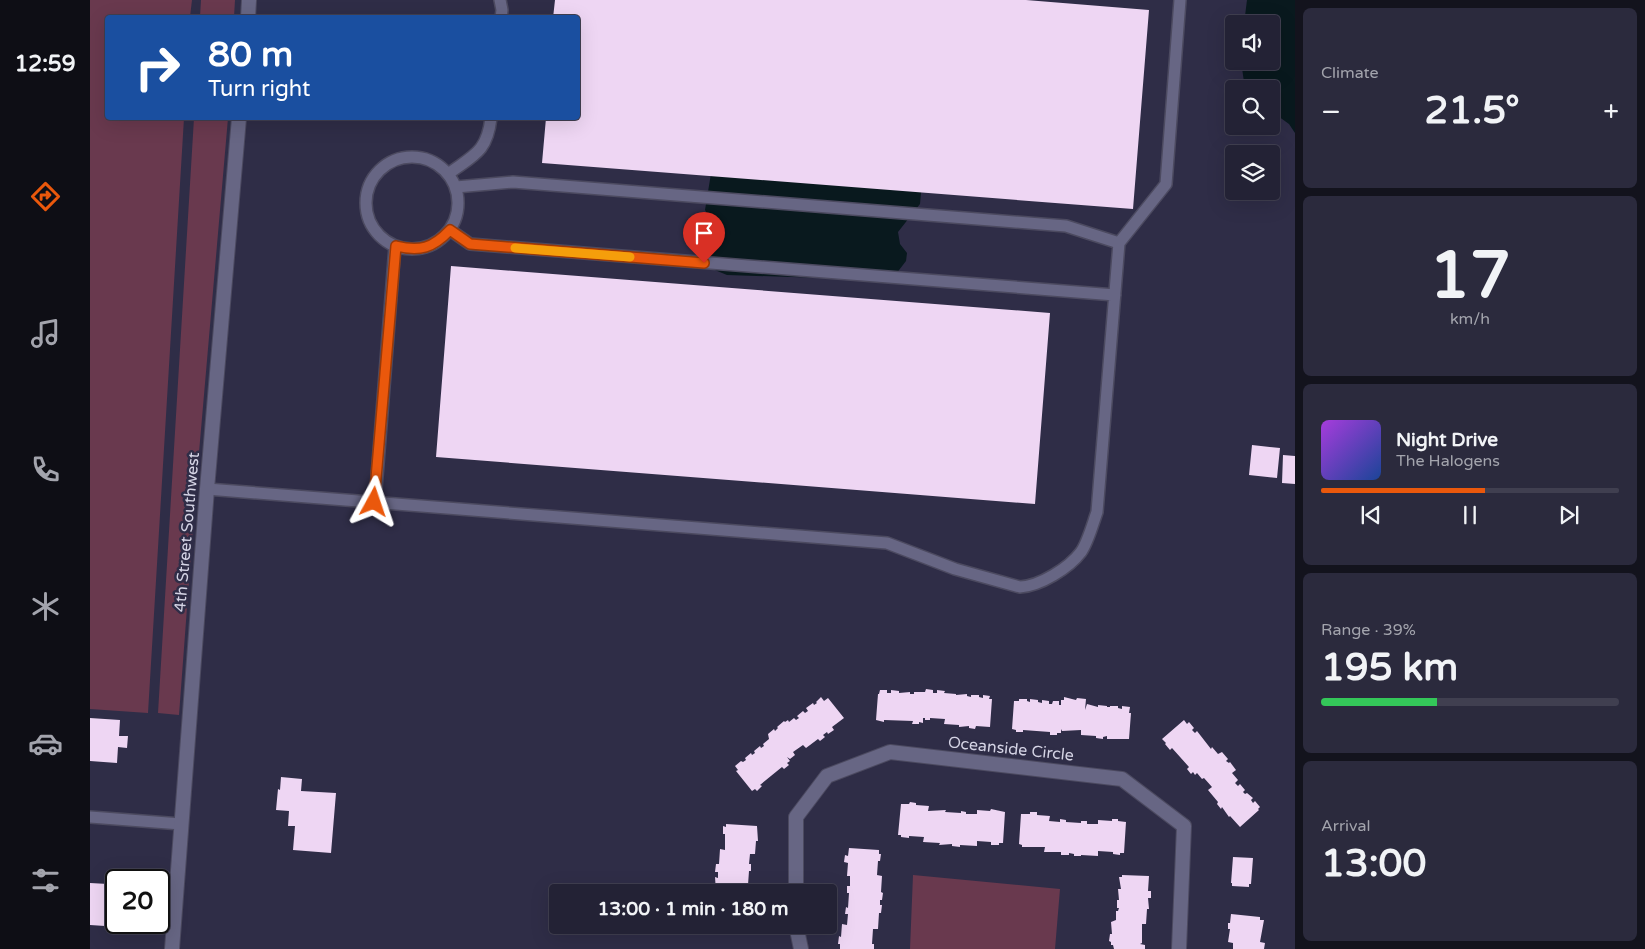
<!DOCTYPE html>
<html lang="en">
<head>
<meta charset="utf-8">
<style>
  :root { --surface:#232235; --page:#2b2a3d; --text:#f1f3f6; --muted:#a3a4ad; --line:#403f50; --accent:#ea580c }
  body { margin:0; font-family:"Varela Round",sans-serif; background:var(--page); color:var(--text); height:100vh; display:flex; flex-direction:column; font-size:19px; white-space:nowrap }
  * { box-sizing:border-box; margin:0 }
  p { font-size:16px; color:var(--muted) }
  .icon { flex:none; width:28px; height:28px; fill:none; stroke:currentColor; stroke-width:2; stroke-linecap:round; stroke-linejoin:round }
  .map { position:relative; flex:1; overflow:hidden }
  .panel { display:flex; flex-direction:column; gap:8px; padding:8px; background:#13131d; width:350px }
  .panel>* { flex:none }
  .top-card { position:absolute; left:15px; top:15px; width:475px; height:105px; border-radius:5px; box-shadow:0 5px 20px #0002,0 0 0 1px var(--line); background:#1a4fa0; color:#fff; overflow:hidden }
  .buttons { position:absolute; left:1135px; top:15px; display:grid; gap:10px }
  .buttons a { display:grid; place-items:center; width:55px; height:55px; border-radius:5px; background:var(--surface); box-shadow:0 5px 20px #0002,0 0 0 1px var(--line); font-size:25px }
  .speed { position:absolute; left:15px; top:869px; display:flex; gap:10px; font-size:25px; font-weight:700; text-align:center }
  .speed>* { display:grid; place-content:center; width:65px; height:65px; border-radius:50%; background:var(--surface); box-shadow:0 5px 20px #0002,0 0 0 1px var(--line); line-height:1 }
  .speed .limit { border:2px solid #111; border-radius:8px; background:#fff; color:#111 }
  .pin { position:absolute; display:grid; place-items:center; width:42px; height:42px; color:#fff; margin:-51px -21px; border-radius:50% 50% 50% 0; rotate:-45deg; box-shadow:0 0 5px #0007 }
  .pin .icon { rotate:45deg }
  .me { position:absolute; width:55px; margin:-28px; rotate:5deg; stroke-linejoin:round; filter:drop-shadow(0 0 4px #0008) }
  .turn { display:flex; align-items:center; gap:18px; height:105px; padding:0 20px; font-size:22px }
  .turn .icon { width:65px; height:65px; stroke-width:2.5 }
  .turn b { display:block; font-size:35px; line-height:42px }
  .big { font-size:38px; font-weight:700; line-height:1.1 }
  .panel .card { flex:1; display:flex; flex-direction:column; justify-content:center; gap:8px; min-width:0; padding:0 18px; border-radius:8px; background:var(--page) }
  .panel .dial { align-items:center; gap:0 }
  .dial b { font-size:65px; line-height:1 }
  .song { display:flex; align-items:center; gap:15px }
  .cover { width:60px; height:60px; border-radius:8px; background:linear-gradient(135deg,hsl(280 70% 55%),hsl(220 70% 35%)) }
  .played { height:5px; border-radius:2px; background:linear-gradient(90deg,var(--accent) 55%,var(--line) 55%) }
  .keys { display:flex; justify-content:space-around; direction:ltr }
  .heat { display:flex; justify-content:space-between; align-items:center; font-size:28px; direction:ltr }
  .charge { height:8px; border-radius:4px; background:linear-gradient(90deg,#34c759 39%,var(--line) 0) }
  .trip { position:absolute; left:459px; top:884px; width:288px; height:50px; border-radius:5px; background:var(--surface); box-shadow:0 5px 20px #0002,0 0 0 1px var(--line); font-weight:700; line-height:50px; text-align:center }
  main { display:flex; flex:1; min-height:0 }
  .dock { display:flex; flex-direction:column; width:90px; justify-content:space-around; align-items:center; background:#0e0e15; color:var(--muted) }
  .dock .icon { width:35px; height:35px }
  .dock .active { color:var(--accent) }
  .dock b { font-size:22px; color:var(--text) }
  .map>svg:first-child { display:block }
  .green { fill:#69394e }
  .water { fill:#09191e }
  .building { fill:#eed6f3 }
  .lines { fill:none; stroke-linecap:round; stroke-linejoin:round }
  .service-casing { stroke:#4c4a60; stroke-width:14 }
  .minor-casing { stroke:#4c4a60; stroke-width:16 }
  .service { stroke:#676684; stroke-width:11 }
  .minor { stroke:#676684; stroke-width:14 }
  .route-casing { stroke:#983908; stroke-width:12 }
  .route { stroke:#ea580c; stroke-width:9 }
  .slow { stroke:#f59e0b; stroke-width:9 }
  .labels { text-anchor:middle; stroke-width:5; stroke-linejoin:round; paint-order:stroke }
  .street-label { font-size:16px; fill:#d4d3e4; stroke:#2f2d47 }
</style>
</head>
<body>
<main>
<nav class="dock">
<b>12:59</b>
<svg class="icon active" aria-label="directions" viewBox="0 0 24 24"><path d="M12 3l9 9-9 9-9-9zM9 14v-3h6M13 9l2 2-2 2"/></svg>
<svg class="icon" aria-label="music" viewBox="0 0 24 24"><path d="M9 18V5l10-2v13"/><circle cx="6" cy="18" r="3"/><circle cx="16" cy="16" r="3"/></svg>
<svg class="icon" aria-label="phone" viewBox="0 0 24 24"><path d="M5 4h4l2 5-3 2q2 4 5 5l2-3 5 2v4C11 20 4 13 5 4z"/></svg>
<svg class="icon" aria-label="climate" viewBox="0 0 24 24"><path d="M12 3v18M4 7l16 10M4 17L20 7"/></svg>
<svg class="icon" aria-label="car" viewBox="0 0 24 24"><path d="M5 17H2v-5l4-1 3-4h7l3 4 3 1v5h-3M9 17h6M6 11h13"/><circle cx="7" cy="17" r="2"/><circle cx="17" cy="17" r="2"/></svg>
<svg class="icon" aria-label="filters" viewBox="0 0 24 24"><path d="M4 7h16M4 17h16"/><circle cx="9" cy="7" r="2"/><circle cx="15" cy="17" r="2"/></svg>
</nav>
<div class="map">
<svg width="1205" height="949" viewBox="0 0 1205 949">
  <rect width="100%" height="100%" fill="#2f2d47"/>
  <path class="green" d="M0,0H102L100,17L18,18V118H94L58,713L0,709Z
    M111,0H145L144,17H110Z
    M104,118H138L106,487L89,715L68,713Z
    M823,875L970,889L965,949H820Z"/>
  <path class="water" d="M1157,0H1205V133L1199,124L1181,111V89H1155L1151,61H1181V24H1154Z
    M637,76L833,171L830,204L808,232L810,244L817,253L816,261L806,274L794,280L637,275L615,266L611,257L620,245L626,228L615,210Z"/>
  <path class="building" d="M465,0H936L1059,10L1043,209L452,163L456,118H488V18H463Z
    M361,266L960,313L945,504L346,457Z
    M1162,445L1190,448L1187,478L1159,475Z
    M1193,455L1205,456V484L1192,483Z
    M836,689L843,690V693H847V690L855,691L854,693L866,694V695L877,694V696L881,697V695H889V697L893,698V695L900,696L899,699H902L900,727L886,726L885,729L879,728V726L869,727V725L854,724L855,719L840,718V720H835V718H833V723L829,722V724H822L823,721L794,720V722L786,720L788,694H789L790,690H797V693H801V690L809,691V693L820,692V694H824V692H835Z
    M731,697L734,701L738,698L754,718L742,727L744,730L738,734L737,732L733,735L735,737L730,741L728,739L716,748L713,745L703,752L705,755L700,759L697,757L700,761L697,763L699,765L694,769L692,767L670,785L672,786L667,791L665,789L662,791L646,771L648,770L645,766L651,761L653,762L656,760L655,758L661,753L662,755L665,753L664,751L670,746L671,748L674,746L673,744L679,739L678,734L684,729L685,731L688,728L687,727L694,721L695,722L698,720L699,722L704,718L706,720L709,718L707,716L713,711L715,713L718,711L716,708L723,703L724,705L727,703L726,702Z
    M974,697L986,700L987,698L996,699L995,710L997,704L1008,707V705L1017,706V707H1020V706H1028V708L1032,709V706L1040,707L1039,713H1041L1039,739H1017V736L1013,737V739L1006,738V736L991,735V730L972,731L971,729V733H967V735H960V732L933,730V732H926V730L922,729L924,701H929V699H937V701L940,702V699L948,700V702L952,703V700L959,701V704H962L963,701H969V705H971V700H974Z
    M0,718L30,720L29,736H38L37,748L28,747L27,763L0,761Z
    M1094,720L1097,724L1099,722L1104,728L1102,730L1105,733L1107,731L1121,749L1122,747L1128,754L1132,752L1138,759L1136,761L1139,763L1140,762L1146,770L1142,773L1148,780L1145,783L1148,786L1150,784L1155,790L1153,792L1155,794L1157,793L1163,798L1161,800L1163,803L1165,801L1170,807L1168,809L1169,810L1150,827L1140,816L1139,817L1132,807L1131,809L1127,804L1128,802L1118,790L1122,787L1114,778L1112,779L1107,773L1105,775L1103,772L1101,774L1097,769L1099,767L1082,748L1080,750L1075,744L1076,743L1072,739Z
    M191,777L212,779L211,791L246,793L241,853L203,850L205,826H198L199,811L186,810L188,789L190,790Z
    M820,802L826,803V805L839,806L838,811L856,810L855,812L871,813V811L876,812V814H887V810L900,811L901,809L915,812L913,843H909V845H901V842L887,841V846L870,845V847L862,846V844L849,845L850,843L833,842L834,837L819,836V838L811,837V835H808L811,804H819Z
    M940,812H947V815L960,816L959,821L970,822V819L976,820V822L991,823V821H997V824H1008V820L1022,821V819H1028V821L1036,822L1034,853H1030V855L1023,854V852L1008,851V856L991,855V856H984V854L979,853V855H971V852H954L955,847H932V845L929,844L931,814H940Z
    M636,824L667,826L668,841H666L665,854H660L659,864H661V871H659L658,885H659V891L657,892H626L625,877L628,878V872H625L626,864H629L630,849L635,850V834H633V826L636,827Z
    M759,848L789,850V854H791L790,861H788L787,875L792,876L791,892L793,893L792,900H790V905H792L791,913H789L788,929H783L782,944H784V949H750V944H748L749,936L751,937L752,924L757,925L758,914H755L756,907L758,908L759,893H757V886H760V876H757L758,863L754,862L755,855L758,856Z
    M1143,857L1163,858L1161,884H1159V887L1142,886V883H1141Z
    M1032,875L1059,876L1058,891H1061V898H1058L1059,909H1057L1056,924H1052V943L1050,944L1055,945V949H1024L1023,945H1021V942L1019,941L1020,934H1022L1021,922L1026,920V911H1028L1029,908H1027V900H1029L1028,889H1031L1029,877H1032Z
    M0,883L18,884L17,889H20L19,894H17L16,897L21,898L20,906L17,905L16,914L18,915V919H16L15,926L0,925Z
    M1141,914L1170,917V920H1174L1170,942L1175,943L1174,949H1143V943L1138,942L1140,929H1138V923H1140Z
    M629,925H659V930L629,928Z"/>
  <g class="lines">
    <defs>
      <path id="service" d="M410,0L412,10L411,18
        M276 203a46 46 0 1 1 92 0a46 46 0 1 1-92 0Z
        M358,174C384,155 397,152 401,118
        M366,187L423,182L976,226L1029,243
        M360,230L380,244L1025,295
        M117,489L797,543L865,569L930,587C950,586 979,568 991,552C998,542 1003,523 1007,512L1029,243L1076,184L1090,0
        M285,502L305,246
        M0,817L91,824"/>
      <path id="minor" d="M158,18L159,0
        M706,892V817L737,776L800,752L1032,779L1094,826L1089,949
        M706,925L711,949
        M82,949L117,489L149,118"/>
    </defs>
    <use href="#service" class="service-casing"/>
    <use href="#minor" class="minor-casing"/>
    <use href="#service" class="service"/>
    <use href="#minor" class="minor"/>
  </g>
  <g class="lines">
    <defs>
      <path id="route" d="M284,502L306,246C330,252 343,248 360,230L380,244L614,263"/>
    </defs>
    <use href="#route" class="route-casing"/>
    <use href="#route" class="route"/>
    <path class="slow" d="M425,248L540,257"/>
  </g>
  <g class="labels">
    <g class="street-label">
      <text transform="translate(96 532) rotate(-85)" y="6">4th Street Southwest</text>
      <text transform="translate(921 748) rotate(6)" y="6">Oceanside Circle</text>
    </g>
  </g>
</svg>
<div class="buttons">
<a><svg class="icon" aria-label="sound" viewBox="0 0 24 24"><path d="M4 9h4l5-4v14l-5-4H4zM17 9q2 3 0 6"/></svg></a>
<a><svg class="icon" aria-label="search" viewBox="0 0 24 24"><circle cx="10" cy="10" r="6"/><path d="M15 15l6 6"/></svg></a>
<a><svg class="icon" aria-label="layers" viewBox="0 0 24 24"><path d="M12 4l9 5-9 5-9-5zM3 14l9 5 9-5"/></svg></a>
</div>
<div class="speed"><div class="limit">20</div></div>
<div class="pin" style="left:614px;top:263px;background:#d93025"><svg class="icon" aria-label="arrive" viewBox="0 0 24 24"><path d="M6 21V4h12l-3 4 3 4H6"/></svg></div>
<svg class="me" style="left:284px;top:502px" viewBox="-20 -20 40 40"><path d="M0-17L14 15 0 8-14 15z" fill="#ea580c" stroke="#fff" stroke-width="4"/></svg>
<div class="trip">13:00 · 1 min · 180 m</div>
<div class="top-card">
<div class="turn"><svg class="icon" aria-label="right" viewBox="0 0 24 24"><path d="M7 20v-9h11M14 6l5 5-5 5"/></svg><div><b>80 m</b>Turn right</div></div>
</div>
</div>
<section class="panel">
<div class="card"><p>Climate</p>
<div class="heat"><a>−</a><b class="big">21.5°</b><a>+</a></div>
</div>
<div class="card dial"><b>17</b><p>km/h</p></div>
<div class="card">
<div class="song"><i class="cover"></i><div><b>Night Drive</b><p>The Halogens</p></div></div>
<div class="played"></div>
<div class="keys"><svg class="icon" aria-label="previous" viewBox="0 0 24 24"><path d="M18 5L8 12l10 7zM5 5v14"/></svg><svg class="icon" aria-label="pause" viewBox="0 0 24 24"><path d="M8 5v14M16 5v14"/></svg><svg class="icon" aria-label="next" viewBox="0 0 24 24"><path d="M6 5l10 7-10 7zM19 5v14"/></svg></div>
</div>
<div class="card"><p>Range · 39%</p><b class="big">195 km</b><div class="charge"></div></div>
<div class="card"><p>Arrival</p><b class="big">13:00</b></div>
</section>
</main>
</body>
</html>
